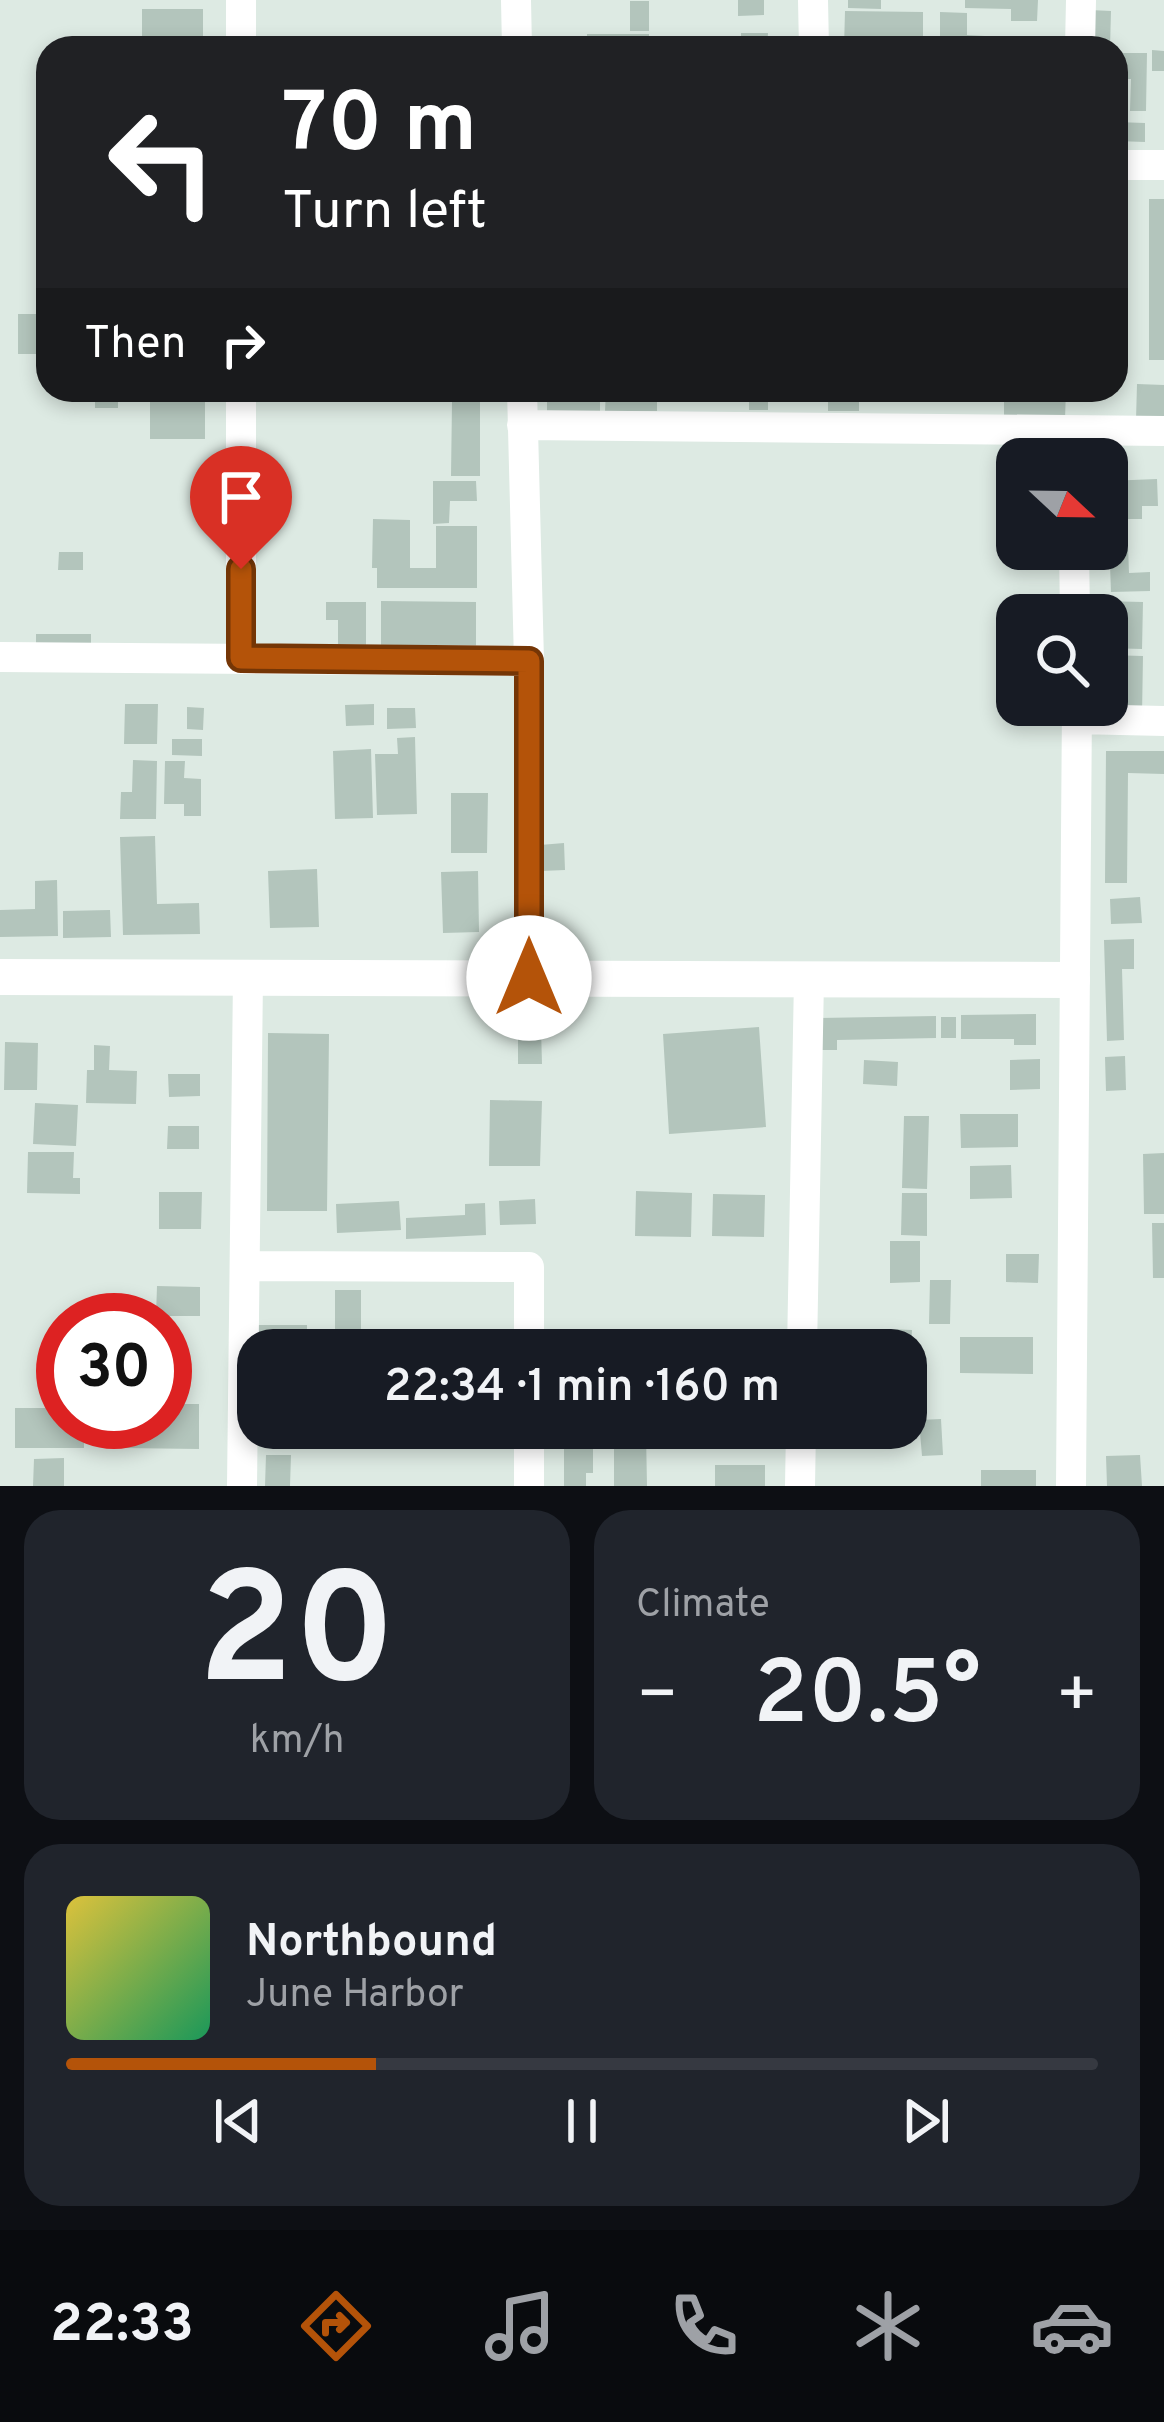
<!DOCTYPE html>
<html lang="en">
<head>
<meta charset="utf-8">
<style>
  :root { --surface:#171b24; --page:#20242c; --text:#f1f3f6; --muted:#9ea1a6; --line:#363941; --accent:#b45309 }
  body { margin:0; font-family:Overpass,sans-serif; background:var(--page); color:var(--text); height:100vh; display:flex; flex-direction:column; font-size:45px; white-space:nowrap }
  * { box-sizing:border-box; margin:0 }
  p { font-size:39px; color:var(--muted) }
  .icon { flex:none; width:66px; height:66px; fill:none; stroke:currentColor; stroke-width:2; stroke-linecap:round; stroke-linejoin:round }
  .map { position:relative; height:1486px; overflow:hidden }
  .drawer { display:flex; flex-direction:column; gap:24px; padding:24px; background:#0d0f14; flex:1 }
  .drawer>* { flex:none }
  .hud { position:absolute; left:36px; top:36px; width:1092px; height:366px; border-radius:36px; box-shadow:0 6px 18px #0003; background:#202124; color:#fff; overflow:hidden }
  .needle { width:78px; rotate:112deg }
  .controls { position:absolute; left:996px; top:438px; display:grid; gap:24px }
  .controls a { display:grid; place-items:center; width:132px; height:132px; border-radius:24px; background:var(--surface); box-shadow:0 6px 18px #0003; font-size:60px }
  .speed { position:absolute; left:36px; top:1293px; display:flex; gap:24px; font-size:60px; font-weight:700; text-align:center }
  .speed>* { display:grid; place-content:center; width:156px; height:156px; border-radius:50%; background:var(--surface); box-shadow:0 6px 18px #0003; line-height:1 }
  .speed .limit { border:18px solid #d22; background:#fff; color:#111 }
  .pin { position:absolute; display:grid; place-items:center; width:102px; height:102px; color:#fff; margin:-123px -51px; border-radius:50% 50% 50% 0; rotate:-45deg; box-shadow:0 0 12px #0007 }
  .pin .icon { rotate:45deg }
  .me { position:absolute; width:132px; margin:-66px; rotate:0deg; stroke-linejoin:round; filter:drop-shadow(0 0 9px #0008) }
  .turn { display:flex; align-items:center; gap:42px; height:252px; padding:0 48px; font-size:54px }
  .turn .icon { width:156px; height:156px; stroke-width:2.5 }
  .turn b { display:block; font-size:84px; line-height:102px }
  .then { display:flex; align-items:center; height:114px; padding:0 48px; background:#0003; gap:24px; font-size:45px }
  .big { font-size:90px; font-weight:600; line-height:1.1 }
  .drawer .widget { flex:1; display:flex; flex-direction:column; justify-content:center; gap:18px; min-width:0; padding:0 42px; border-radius:36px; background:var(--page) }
  .drawer .dial { align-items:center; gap:0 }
  .dial b { font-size:156px; line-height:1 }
  .song { display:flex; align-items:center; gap:36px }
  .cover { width:144px; height:144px; border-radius:18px; background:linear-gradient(135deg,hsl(50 70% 55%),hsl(150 70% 35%)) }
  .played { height:12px; border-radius:6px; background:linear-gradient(90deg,var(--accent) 30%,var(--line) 30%) }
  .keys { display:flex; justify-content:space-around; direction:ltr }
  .heat { display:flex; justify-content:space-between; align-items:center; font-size:66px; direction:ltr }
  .drawer .tiles { flex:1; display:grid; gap:24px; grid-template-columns:1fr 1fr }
  .widget:last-child { grid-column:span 2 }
  .trip { position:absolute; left:237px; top:1329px; width:690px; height:120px; border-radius:36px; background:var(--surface); box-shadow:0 6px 18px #0003; font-weight:600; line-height:120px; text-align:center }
  .tabs { display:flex; height:192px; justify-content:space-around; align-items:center; background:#090b0e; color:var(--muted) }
  .tabs .icon { width:84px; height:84px }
  .tabs .current { color:var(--accent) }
  .tabs b { font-size:54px; color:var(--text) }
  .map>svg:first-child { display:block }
  .building { fill:#b3c5bc }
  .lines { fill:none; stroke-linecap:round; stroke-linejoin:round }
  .minor { stroke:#fff; stroke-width:30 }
  .tertiary { stroke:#fff; stroke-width:36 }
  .route-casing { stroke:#753606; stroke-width:30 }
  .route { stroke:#b45309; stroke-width:21 }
</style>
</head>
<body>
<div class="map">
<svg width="1164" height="1486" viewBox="0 0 1164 1486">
  <rect width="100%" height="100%" fill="#ddeae3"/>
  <path class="building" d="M738,0H764V15L738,16Z
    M848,0H881V9L848,8Z
    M965,0H1038L1037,21H1011V9L965,8Z
    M630,1H649V31H630Z
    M142,9H203V48H142Z
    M1090,10L1111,11L1110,48H1090Z
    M845,11L923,12V48H844Z
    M940,12L967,13V35L985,36V48H940Z
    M741,33H768L767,48H741Z
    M587,34H649V48H587Z
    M1152,50L1164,51V71H1152Z
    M1116,53H1147L1146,111H1130L1131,79H1117Z
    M1116,122L1145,123V142L1116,141Z
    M1149,199H1164V360H1149Z
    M18,314H48V354H18Z
    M1137,384L1164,385V421L1136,420Z
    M95,390H118V408H95Z
    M120,390H149V398H120Z
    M547,390H600V414H547Z
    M606,390H657V411H605Z
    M749,390H768V410H749Z
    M828,390H859V411H828Z
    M1004,390H1066L1065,419H1004Z
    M150,402H205V439H150Z
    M452,402H480V476H451Z
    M1157,479L1158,506H1142V519H1127L1129,573L1150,572V591L1111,592L1107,481Z
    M433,481H476L477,501H450L449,523L433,524Z
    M373,519L410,520V568H436V526H477V588H377V568H372Z
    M59,552H83V570H58Z
    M381,601L476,602V658H381Z
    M1100,601L1143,602L1142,649L1107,648V615H1099Z
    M326,602H366V654H338V620H326Z
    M36,634H91V654H36Z
    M1107,655L1143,656L1142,714L1107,705Z
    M125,704H158L157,744H124Z
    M374,704V725L346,726L345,705Z
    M187,707L204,708L203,730L187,729Z
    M387,708H415L416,728L387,729Z
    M415,737L417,814L377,815L375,754H398L397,738Z
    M172,739H202V756L172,755Z
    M371,749L373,818L335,819L333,751Z
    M1106,751H1164V774L1128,773L1127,883H1105Z
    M133,760L157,761L156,819H120L121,792H132Z
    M165,761H185L184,778L201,779V816H184V804H164Z
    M451,793H488L487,853H451Z
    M155,836L157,904L199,903L200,934L123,935L120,837Z
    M564,843L565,870L541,871L540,845Z
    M317,869L319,927L270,928L268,871Z
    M478,871L479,932L443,933L441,872Z
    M57,880L58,936L0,937V910L35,909V881Z
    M1140,897L1142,923L1111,924L1110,899Z
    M110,910L111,937L63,938V911Z
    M1134,939V969H1122L1124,1040L1107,1041L1104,940Z
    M1036,1014V1045H1014V1039H961V1015Z
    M936,1016V1038L837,1040V1050H819V1018Z
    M941,1017H956V1038H941Z
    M759,1027L766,1127L669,1134L663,1034Z
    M541,1028L542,1064H518V1029Z
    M268,1033L329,1034L327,1211H267Z
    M5,1042L38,1043L37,1090H4Z
    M94,1045L110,1046L109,1070L137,1071L136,1104L86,1103L87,1070H94Z
    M1125,1056L1126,1090L1106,1091L1105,1057Z
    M1040,1059V1089L1010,1090V1060Z
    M864,1060L898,1062L897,1086L863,1084Z
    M168,1074H200V1096L169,1097Z
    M490,1100L542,1101L540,1166H489Z
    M35,1103L78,1105L76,1146L33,1144Z
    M960,1114H1018V1147L961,1148Z
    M904,1116H929L927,1189L902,1188Z
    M168,1126H199V1149H167Z
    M28,1152H74L73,1178H80V1194L27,1193Z
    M1164,1153V1214H1144L1143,1154Z
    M1011,1165L1012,1198L970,1199V1166Z
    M636,1191L692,1193L691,1237L635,1236Z
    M159,1192H202L201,1229H159Z
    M902,1193H927V1236L901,1235Z
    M713,1194L765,1195L764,1237L712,1236Z
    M535,1199L536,1224L500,1225L499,1201Z
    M399,1201L401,1230L337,1233L336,1204Z
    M485,1203L486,1235L406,1239V1218L465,1215V1204Z
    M1152,1223H1164V1278H1153Z
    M890,1241H920V1282L890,1283Z
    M1006,1254H1039L1038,1283L1006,1282Z
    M930,1280H951L950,1324H929Z
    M157,1286L200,1287V1316H156Z
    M335,1290H361V1333H335Z
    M253,1325H307V1350H258Z
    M889,1329L912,1330L910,1367H906V1350H888Z
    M960,1337H1033V1374L960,1373Z
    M906,1371H918V1413L906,1414Z
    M165,1404H199V1449L124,1448V1422H165Z
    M15,1408H63V1422H84V1448H15Z
    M941,1419L943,1455L922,1456L919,1420Z
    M732,1428H767V1448H733Z
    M614,1433H646L647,1486H614Z
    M564,1436H593V1473H586V1486H564Z
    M266,1455H291L290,1486H265Z
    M1140,1455L1142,1486H1107L1106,1456Z
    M64,1458V1486H33L34,1459Z
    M715,1465H765V1486H715Z
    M981,1470H1036V1486H981Z"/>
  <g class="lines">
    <path class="minor" d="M241,0V48
      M516,0L517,48
      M813,0L814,48
      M1080,48L1081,0
      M1116,165H1164
      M241,390V658
      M522,390L529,661V978
      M522,425L1164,431
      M1074,549L1075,615
      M0,657L529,661
      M1077,719L1164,721
      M245,1266L529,1267V1350
      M802,1350L809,979
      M242,1486L248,977
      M529,1486V1428
      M800,1486L801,1428
      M1071,1486L1077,705"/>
    <path class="tertiary" d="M0,977L1072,980"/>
  </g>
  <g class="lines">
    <defs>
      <path id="route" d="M241,569V658L529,661V978"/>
    </defs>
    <use href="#route" class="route-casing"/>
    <use href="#route" class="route"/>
  </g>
</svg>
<div class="controls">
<a><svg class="needle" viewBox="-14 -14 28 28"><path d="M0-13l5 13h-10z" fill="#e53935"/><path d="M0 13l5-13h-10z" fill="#9ea1a6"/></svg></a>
<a><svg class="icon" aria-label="search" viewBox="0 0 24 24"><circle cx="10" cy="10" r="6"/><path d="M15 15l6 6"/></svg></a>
</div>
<div class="speed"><div class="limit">30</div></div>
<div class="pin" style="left:241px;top:569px;background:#d93025"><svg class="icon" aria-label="arrive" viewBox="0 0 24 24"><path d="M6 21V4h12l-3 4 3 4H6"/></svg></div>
<svg class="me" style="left:529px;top:978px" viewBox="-20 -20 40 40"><circle r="19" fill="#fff"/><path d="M0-13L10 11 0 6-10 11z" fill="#b45309"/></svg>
<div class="trip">22:34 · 1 min · 160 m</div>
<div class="hud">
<div class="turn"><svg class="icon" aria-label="left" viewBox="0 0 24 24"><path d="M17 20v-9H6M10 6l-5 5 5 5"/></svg><div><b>70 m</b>Turn left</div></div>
<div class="then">Then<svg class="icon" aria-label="right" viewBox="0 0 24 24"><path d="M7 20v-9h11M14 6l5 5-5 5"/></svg></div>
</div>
</div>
<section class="drawer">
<div class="tiles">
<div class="widget dial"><b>20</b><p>km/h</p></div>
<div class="widget"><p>Climate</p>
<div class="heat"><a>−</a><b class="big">20.5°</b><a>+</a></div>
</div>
<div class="widget">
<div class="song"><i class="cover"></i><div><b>Northbound</b><p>June Harbor</p></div></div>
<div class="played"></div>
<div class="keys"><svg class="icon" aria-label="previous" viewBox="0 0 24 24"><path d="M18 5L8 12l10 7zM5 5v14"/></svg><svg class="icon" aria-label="pause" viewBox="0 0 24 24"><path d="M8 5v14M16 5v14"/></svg><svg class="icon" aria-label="next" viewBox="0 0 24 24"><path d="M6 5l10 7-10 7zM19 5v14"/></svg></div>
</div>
</div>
</section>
<nav class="tabs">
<b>22:33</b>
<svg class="icon current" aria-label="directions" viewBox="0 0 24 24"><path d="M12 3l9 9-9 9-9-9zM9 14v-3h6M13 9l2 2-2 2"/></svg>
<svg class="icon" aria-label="music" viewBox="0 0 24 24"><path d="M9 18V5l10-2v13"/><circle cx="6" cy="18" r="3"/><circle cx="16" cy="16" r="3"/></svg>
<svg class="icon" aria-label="phone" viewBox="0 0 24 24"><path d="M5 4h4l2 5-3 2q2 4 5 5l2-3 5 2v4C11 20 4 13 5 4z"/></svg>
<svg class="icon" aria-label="climate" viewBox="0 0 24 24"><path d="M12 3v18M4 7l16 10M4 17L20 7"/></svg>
<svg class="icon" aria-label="car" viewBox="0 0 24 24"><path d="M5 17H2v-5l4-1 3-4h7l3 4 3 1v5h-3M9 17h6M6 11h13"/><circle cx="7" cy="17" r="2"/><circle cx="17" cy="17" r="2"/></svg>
</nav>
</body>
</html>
